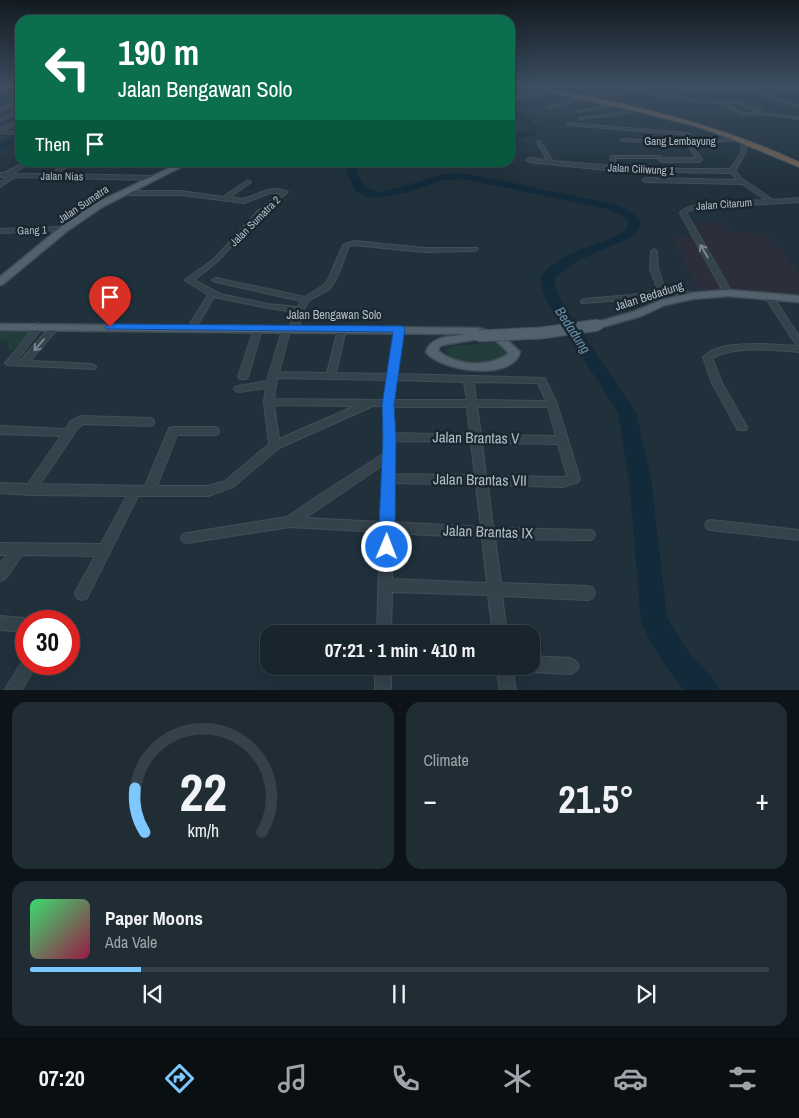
<!DOCTYPE html>
<html lang="en">
<head>
<meta charset="utf-8">
<style>
  :root { --surface:#18252d; --page:#212d35; --text:#f1f3f6; --muted:#9fa5aa; --line:#364249; --accent:#7dc8fe }
  body { margin:0; font-family:"Archivo Narrow",sans-serif; background:var(--page); color:var(--text); height:100vh; display:flex; flex-direction:column; font-size:19px; white-space:nowrap }
  * { box-sizing:border-box; margin:0 }
  p { font-size:16px; color:var(--muted) }
  .icon { flex:none; width:28px; height:28px; fill:none; stroke:currentColor; stroke-width:2; stroke-linecap:round; stroke-linejoin:round }
  .map { position:relative; height:690px; overflow:hidden }
  .side { display:flex; flex-direction:column; gap:12px; padding:12px; background:#0d1419; flex:1 }
  .side>* { flex:none }
  .hud { position:absolute; left:15px; top:15px; width:500px; height:152px; border-radius:15px; box-shadow:0 5px 20px #0002,0 0 0 1px var(--line); background:#0b6e4f; color:#fff; overflow:hidden }
  .speed { position:absolute; left:15px; top:610px; display:flex; gap:10px; font-size:25px; font-weight:700; text-align:center }
  .speed>* { display:grid; place-content:center; width:65px; height:65px; border-radius:50%; background:var(--surface); box-shadow:0 5px 20px #0002,0 0 0 1px var(--line); line-height:1 }
  .speed .limit { border:8px solid #d22; background:#fff; color:#111 }
  .pin { position:absolute; display:grid; place-items:center; width:42px; height:42px; color:#fff; margin:-51px -21px; border-radius:50% 50% 50% 0; rotate:-45deg; box-shadow:0 0 5px #0007 }
  .pin .icon { rotate:45deg }
  .me { position:absolute; width:55px; margin:-28px; rotate:1deg; stroke-linejoin:round; filter:drop-shadow(0 0 4px #0008) }
  .turn { display:flex; align-items:center; gap:18px; height:105px; padding:0 20px; font-size:22px }
  .turn .icon { width:65px; height:65px; stroke-width:2.5 }
  .turn b { display:block; font-size:35px; line-height:42px }
  .then { display:flex; align-items:center; height:48px; padding:0 20px; background:#0003; gap:10px; font-size:19px }
  .big { font-size:38px; font-weight:800; line-height:1.1 }
  .side .widget { flex:1; display:flex; flex-direction:column; justify-content:center; gap:8px; min-width:0; padding:0 18px; border-radius:15px; background:var(--page) }
  .side .dial { align-items:center; gap:0 }
  .dial svg { height:130px; overflow:visible; fill:none; stroke:var(--line); stroke-width:7; stroke-linecap:round; text-anchor:middle }
  .dial text { fill:var(--text); stroke:none }
  .song { display:flex; align-items:center; gap:15px }
  .cover { width:60px; height:60px; border-radius:8px; background:linear-gradient(135deg,hsl(140 70% 55%),hsl(340 70% 35%)) }
  .played { height:5px; border-radius:2px; background:linear-gradient(90deg,var(--accent) 15%,var(--line) 15%) }
  .keys { display:flex; justify-content:space-around; direction:ltr }
  .heat { display:flex; justify-content:space-between; align-items:center; font-size:28px; direction:ltr }
  .side .tiles { flex:1; display:grid; gap:12px; grid-template-columns:1fr 1fr }
  .widget:last-child { grid-column:span 2 }
  .trip { position:absolute; left:260px; top:625px; width:280px; height:50px; border-radius:15px; background:var(--surface); box-shadow:0 5px 20px #0002,0 0 0 1px var(--line); font-weight:800; line-height:50px; text-align:center }
  .menu { display:flex; height:80px; justify-content:space-around; align-items:center; background:#0a0f12; color:var(--muted) }
  .menu .icon { width:35px; height:35px }
  .menu .selected { color:var(--accent) }
  .menu b { font-size:22px; color:var(--text) }
  .map>svg:first-child { display:block }
  .medical { fill:#2d2e3c }
  .green { fill:#223d3b }
  .lines { fill:none; stroke-linecap:round; stroke-linejoin:round }
  .stream { stroke:#132a3a; stroke-width:1 }
  .river { fill:#132a3a; fill-rule:evenodd }
  .minor-casing { stroke:#414e58; stroke-width:2 }
  .major-casing { stroke:#414e58; stroke-width:3 }
  .highway-casing { stroke:#3f4d56; stroke-width:2 }
  .minor { fill:#34424c; fill-rule:evenodd }
  .major { fill:#52626c; fill-rule:evenodd }
  .highway { fill:#725f51; fill-rule:evenodd }
  .major-bridge-casing { stroke:#414e58; stroke-width:13; stroke-linecap:butt }
  .major-bridge { stroke:#52626c; stroke-width:11 }
  .oneway { stroke:#788690 }
  .route { fill:#1a73e8; stroke:#114b97 }
  .labels { text-anchor:middle; stroke-width:5; stroke-linejoin:round; paint-order:stroke }
  .far-street-label { font-size:11px; fill:#afbdc8; stroke:#1a2730 }
  .street-label { font-size:12px; fill:#afbdc8; stroke:#1a2730 }
  .water-label { font-size:14px; font-style:italic; fill:#6690a9; stroke:#1a2730 }
  .near-street-label { font-size:15px; fill:#afbdc8; stroke:#1a2730 }
</style>
</head>
<body>
<div class="map">
<svg width="799" height="691" viewBox="0 0 799 691">
  <rect width="100%" height="100%" fill="#20313c"/>
  <path class="medical" d="M694,222L724,223L730,232L767,234L799,272V296L697,290L672,236L703,237Z"/>
  <path class="green" d="M0,329H35L9,353L7,341L0,340Z
    M500,342L507,345L508,355C490,363 467,365 449,357L446,349L454,346Z"/>
  <g class="lines">
    <path class="stream" d="M693,85L724,98L756,100L795,117
      M575,86H590"/>
    <path class="river" d="M0,95H20V99H0Z
      M510,111C522,114 531,119 539,128L534,136L510,140V134L528,132L531,128L524,122L510,116Z
      M20,136V142L0,149V143Z
      M354,162H364L356,172L364,187L379,192L398,188L443,174H468L614,204C624,208 633,212 641,221L638,231L632,237L577,261L554,278L557,292L564,307L636,412L651,479L667,617L690,654L715,681L719,691H685C667,670 651,646 641,621L629,479L618,412L550,307L543,292L540,277C559,252 594,247 620,234L626,230L629,222L622,215L607,209L464,179L443,180L405,193L379,198L365,196L356,191L346,172Z"/>
    <defs>
      <path id="minor" d="M0,85L20,86V88L0,87Z
        M595,85H613L584,88L599,92L598,94L576,87Z
        M537,87L538,89L510,92V90Z
        M757,88H799V90H756Z
        M746,89L747,91L655,92L664,96H680L695,100L739,101L766,113L799,117V119L762,114L743,115L721,103L695,102L680,98H663L650,92H629L588,98L550,108L548,107L585,96L629,90ZM726,103H738L759,113H744Z
        M752,89L799,106V108L751,91Z
        M557,91L558,93L510,100V98Z
        M19,100H20V102L0,112V109Z
        M617,103L618,105L578,112L576,111Z
        M638,108L639,110L617,115L581,119L579,118L617,113Z
        M19,109H20V112L0,121V118Z
        M20,119V122L2,131L12,132L20,129V132L13,134L0,133V128Z
        M569,123L688,133L690,134L688,135L567,125Z
        M738,138L740,139V140L691,144L702,160L699,162H662L659,160L662,158H696L687,144L623,141L621,140L623,139L688,142Z
        M743,140L745,141L746,151L735,171L741,178L773,200L799,198V202L697,208L686,212L732,293L728,295L724,293L680,213C688,200 749,201 766,200L742,184L645,182L642,180L645,178L737,180L731,173L616,171L529,162L526,160L529,158L547,160L537,142L539,141L541,142L552,161L612,166L610,157L612,156H661V158H615L618,167L681,169H730L742,151L741,141Z
        M25,162H32L12,174H50L67,162H73L57,174L155,176L158,178L155,180L15,177L0,187V182L8,177H0V173H4Z
        M248,180L251,182L250,183L230,197C235,198 241,200 246,198C260,194 273,184 288,192L263,212L218,261L194,280L220,294L268,304L298,307L301,301L216,282L212,280L216,278L305,297L321,287L327,282L343,245L354,241L424,248H477L478,249L475,251L424,252L354,245L349,246C343,260 339,279 329,289C323,294 314,296 309,301C301,309 303,327 293,332L290,331L279,372L327,373L338,329L342,326L346,329L336,373L388,374L395,329L399,326L403,329L397,374L545,378L557,404L580,479L578,482L563,487L488,485L493,528L589,530L593,531L595,535L593,539L589,540L495,539L501,583L588,586L593,588L595,593L593,598L588,600L502,596L507,634H493L488,595L392,592L391,634H377L380,532L290,527L187,543L183,542L181,538L183,534L187,533L287,517L321,494L383,454V406H373L279,448L233,487L208,496H138L87,598L82,600L77,598L75,593L95,556L22,555L5,579L0,581V564L7,555H0V543L101,544L127,496L30,495L0,493V483L28,484L61,436L0,434V426L66,429L70,422L81,416L149,418L153,419L154,422L153,425L149,426L83,424L78,428L40,484L145,486L168,431L169,428L173,427H214L218,428L219,431L218,434L214,435H177L157,486H208L225,481L269,444L264,402L266,388L239,392L236,391L234,389L236,387L239,386L267,381L282,330L286,327L289,328L295,312L268,308L214,297L195,329H189L188,327L208,295L185,280L214,259L259,210L280,193H270L244,203L181,195H121L118,193L121,191H181L223,197ZM277,378L387,380L384,400L274,399ZM396,380L464,382L467,400H394ZM474,382L538,383L546,401L476,400ZM274,405L355,406L279,439ZM393,407H467L470,435L394,433ZM477,407H548L556,436L481,435ZM394,441L471,442L475,475L394,474ZM482,443L558,444L567,476L563,477L486,476ZM383,465L381,522L305,518ZM394,483L476,485L481,527L393,522ZM393,533L482,538L487,583L392,579Z
        M64,227L67,229L66,230L0,233V229Z
        M654,249L657,251L658,269L665,289C676,288 687,290 696,296L695,298H692L681,295L668,293L625,300L582,303L581,301L585,299L631,295L658,290L650,269L651,251Z
        M766,295H772L799,336V346L795,343L765,297Z
        M40,323L44,326L17,360L20,361L52,325L55,324L59,327L30,361L91,364L94,365L96,367L94,369L7,365L5,363L7,361L37,324Z
        M258,326L262,329L248,377L246,379H240L238,377L254,329Z
        M764,344L799,346V352C771,350 738,345 712,358L722,383L747,427L746,430H738L712,383L703,357C717,343 745,344 764,344Z
        M711,520L799,530V540L711,530L707,529L705,525L707,521Z
        M0,616L26,618L32,621H26V632L0,630Z
        M531,656L571,658L576,661L579,666L576,671L571,674L531,672L526,669L524,666H531Z
        M26,658V664H37L21,691H4L24,659Z
        M375,666H391V691H375Z
        M496,666H512L516,691H500Z"/>
      <path id="major" d="M182,162H191L102,207L67,231L3,284L0,285V277L61,227L96,203Z
        M728,290L799,296V302L728,296L692,299L665,305L641,316L602,327L598,328L593,325L594,323L633,312L662,300L692,293Z
        M0,324L478,328L502,335L520,352C513,381 442,372 426,352C431,335 453,337 468,334L0,330ZM483,335L494,339L508,352V354C488,368 457,366 438,351L439,347L442,345L478,339L482,338Z"/>
      <path id="highway" d="M517,85C540,85 563,92 585,96C659,111 730,130 799,162V167L729,138L695,126L627,109Z"/>
    </defs>
    <use href="#minor" class="minor-casing"/>
    <use href="#major" class="major-casing"/>
    <use href="#highway" class="highway-casing"/>
    <use href="#minor" class="minor"/>
    <use href="#major" class="major"/>
    <use href="#highway" class="highway"/>
    <defs>
      <path id="major-bridge" d="M478,336L541,333L598,325"/>
    </defs>
    <use href="#major-bridge" class="major-bridge-casing"/>
    <use href="#major-bridge" class="major-bridge"/>
  </g>
  <defs><path id="oneway-shaft" d="M-6 0H5M1.5-3L5.5 0L1.5 3" fill="none" stroke-width="1.6" stroke-linecap="round" stroke-linejoin="round" transform="scale(1.25)"/></defs>
  <g class="oneway">
    <use href="#oneway-shaft" transform="translate(704 251) rotate(-120)"/>
    <use href="#oneway-shaft" transform="translate(39 345) rotate(131)"/>
  </g>
  <linearGradient id="sky" x2="0" y2="1"><stop stop-color="#121b21"/><stop offset="0.47" stop-color="#3c4e61"/><stop offset="1" stop-color="#3c4e61" stop-opacity="0"/></linearGradient>
  <rect width="799" height="182" fill="url(#sky)"/>
  <path class="route" d="M110,324L403,326L405,329L394,405L396,436L395,547L393,552L387,554L381,552L378,547L383,436L382,405L393,332L106,329L105,327Z"/>
  <g class="labels">
    <g class="far-street-label">
      <text x="680" y="145">Gang Lembayung</text>
      <text transform="translate(641 169) rotate(3)" y="4">Jalan Ciliwung 1</text>
      <text transform="translate(62 176) rotate(1)" y="4">Jalan Nias</text>
      <text transform="translate(83 204) rotate(-34)" y="4">Jalan Sumatra</text>
      <text transform="translate(724 204) rotate(-4)" y="4">Jalan Citarum</text>
      <text transform="translate(255 221) rotate(-45)" y="4">Jalan Sumatra 2</text>
      <text transform="translate(32 230) rotate(-2)" y="4">Gang 1</text>
    </g>
    <g class="street-label">
      <text transform="translate(649 296) rotate(-18)" y="4">Jalan Bedadung</text>
      <text x="334" y="319">Jalan Bengawan Solo</text>
    </g>
    <g class="water-label">
      <text transform="translate(573 330) rotate(57)" y="5">Bedadung</text>
    </g>
    <g class="near-street-label">
      <text transform="translate(476 438) rotate(1)" y="5">Jalan Brantas V</text>
      <text transform="translate(480 480) rotate(1)" y="5">Jalan Brantas VII</text>
      <text transform="translate(488 532) rotate(2)" y="5">Jalan Brantas IX</text>
    </g>
  </g>
</svg>
<div class="speed"><div class="limit">30</div></div>
<div class="pin" style="left:110px;top:327px;background:#d93025"><svg class="icon" aria-label="arrive" viewBox="0 0 24 24"><path d="M6 21V4h12l-3 4 3 4H6"/></svg></div>
<svg class="me" style="left:387px;top:547px" viewBox="-20 -20 40 40"><circle r="17" fill="#1a73e8" stroke="#fff" stroke-width="3"/><path d="M0-11L8 9 0 5-8 9z" fill="#fff"/></svg>
<div class="trip">07:21 · 1 min · 410 m</div>
<div class="hud">
<div class="turn"><svg class="icon" aria-label="left" viewBox="0 0 24 24"><path d="M17 20v-9H6M10 6l-5 5 5 5"/></svg><div><b>190 m</b>Jalan Bengawan Solo</div></div>
<div class="then">Then<svg class="icon" aria-label="arrive" viewBox="0 0 24 24"><path d="M6 21V4h12l-3 4 3 4H6"/></svg></div>
</div>
</div>
<section class="side">
<div class="tiles">
<div class="widget dial"><svg viewBox="0 0 100 80">
<path d="M14 69A42 42 0 1 1 86 69"/>
<path d="M14 69A42 42 0 0 1 8 42" stroke="#7dc8fe"/>
<text x="50" y="56" font-size="32" font-weight="700">22</text>
<text x="50" y="72" font-size="11">km/h</text>
</svg></div>
<div class="widget"><p>Climate</p>
<div class="heat"><a>−</a><b class="big">21.5°</b><a>+</a></div>
</div>
<div class="widget">
<div class="song"><i class="cover"></i><div><b>Paper Moons</b><p>Ada Vale</p></div></div>
<div class="played"></div>
<div class="keys"><svg class="icon" aria-label="previous" viewBox="0 0 24 24"><path d="M18 5L8 12l10 7zM5 5v14"/></svg><svg class="icon" aria-label="pause" viewBox="0 0 24 24"><path d="M8 5v14M16 5v14"/></svg><svg class="icon" aria-label="next" viewBox="0 0 24 24"><path d="M6 5l10 7-10 7zM19 5v14"/></svg></div>
</div>
</div>
</section>
<nav class="menu">
<b>07:20</b>
<svg class="icon selected" aria-label="directions" viewBox="0 0 24 24"><path d="M12 3l9 9-9 9-9-9zM9 14v-3h6M13 9l2 2-2 2"/></svg>
<svg class="icon" aria-label="music" viewBox="0 0 24 24"><path d="M9 18V5l10-2v13"/><circle cx="6" cy="18" r="3"/><circle cx="16" cy="16" r="3"/></svg>
<svg class="icon" aria-label="phone" viewBox="0 0 24 24"><path d="M5 4h4l2 5-3 2q2 4 5 5l2-3 5 2v4C11 20 4 13 5 4z"/></svg>
<svg class="icon" aria-label="climate" viewBox="0 0 24 24"><path d="M12 3v18M4 7l16 10M4 17L20 7"/></svg>
<svg class="icon" aria-label="car" viewBox="0 0 24 24"><path d="M5 17H2v-5l4-1 3-4h7l3 4 3 1v5h-3M9 17h6M6 11h13"/><circle cx="7" cy="17" r="2"/><circle cx="17" cy="17" r="2"/></svg>
<svg class="icon" aria-label="filters" viewBox="0 0 24 24"><path d="M4 7h16M4 17h16"/><circle cx="9" cy="7" r="2"/><circle cx="15" cy="17" r="2"/></svg>
</nav>
</body>
</html>
